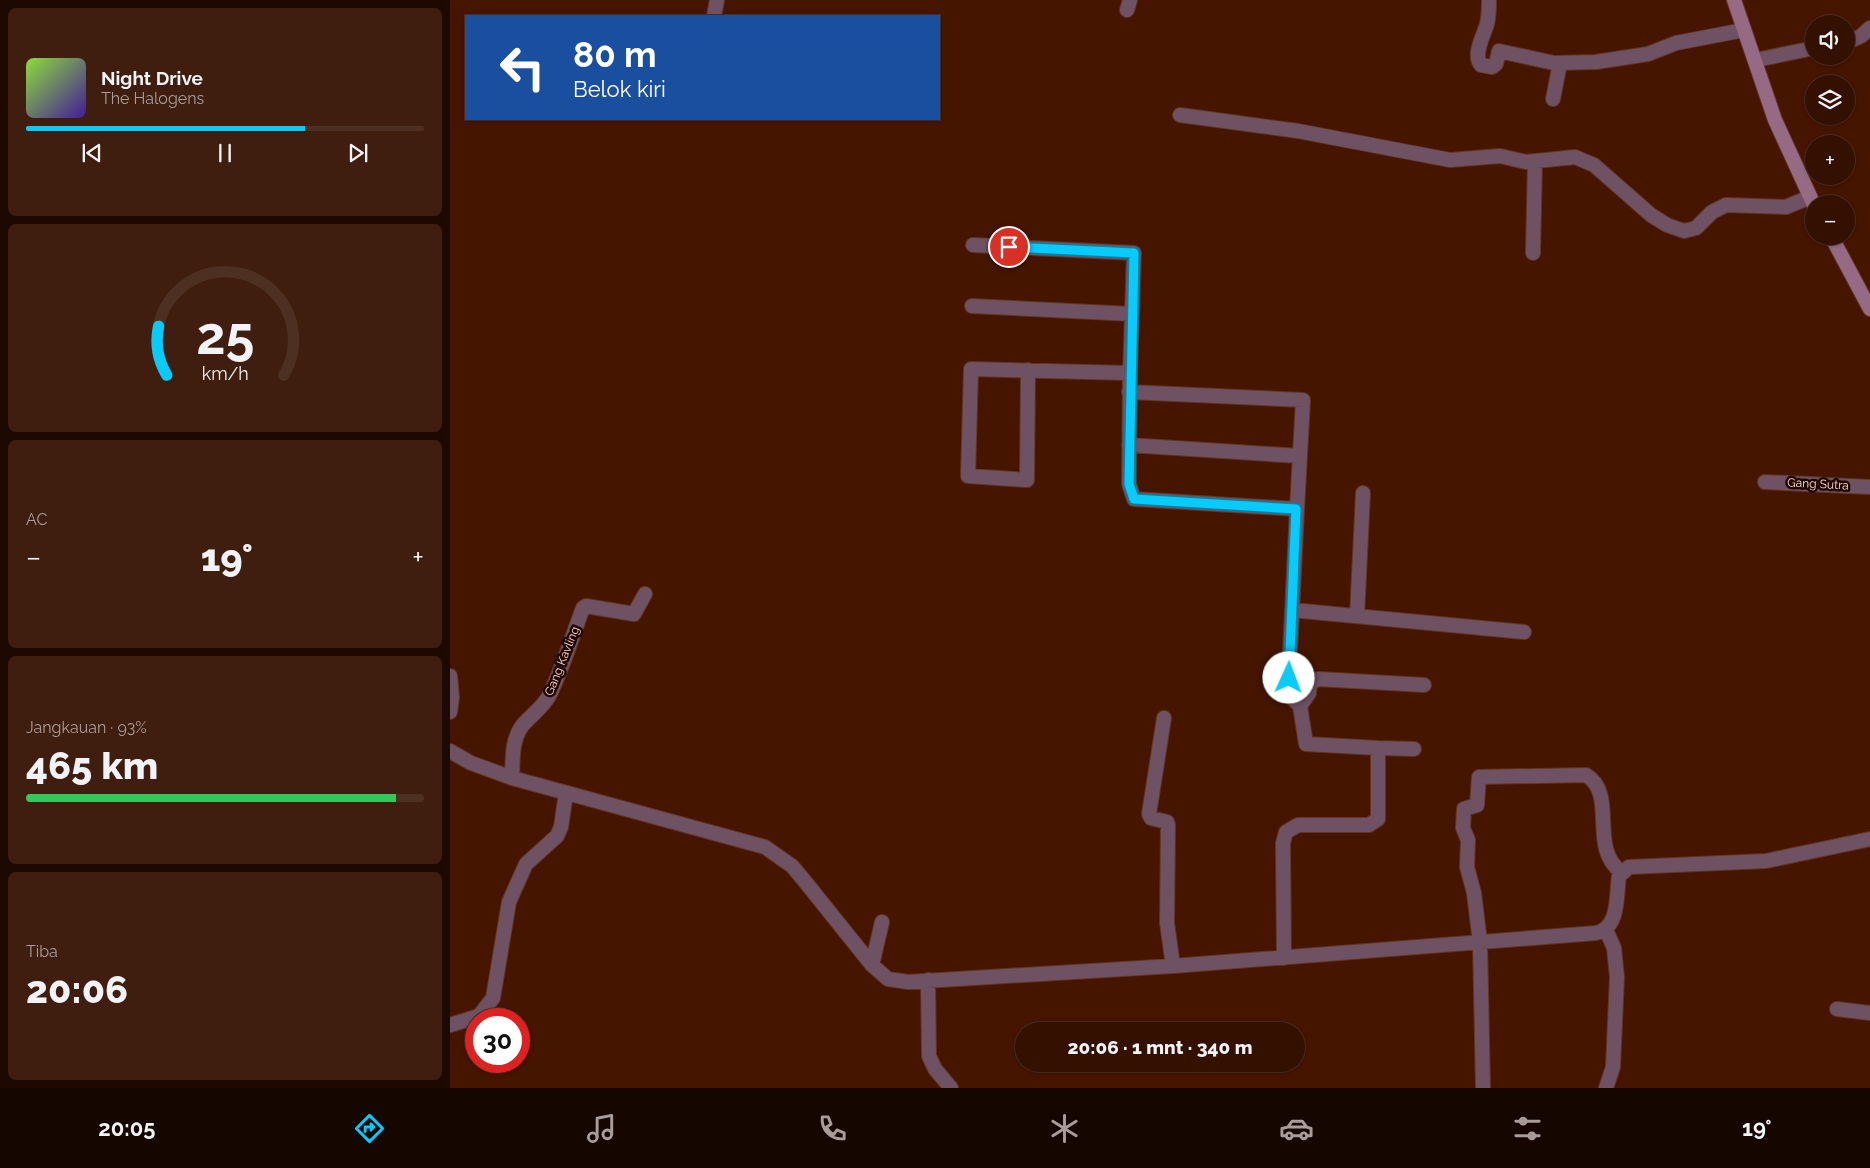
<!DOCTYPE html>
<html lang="id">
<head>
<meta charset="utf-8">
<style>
  :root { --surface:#341000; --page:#3f1e0f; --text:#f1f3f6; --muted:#a99d99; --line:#4e3022; --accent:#0acafa }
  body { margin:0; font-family:Raleway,sans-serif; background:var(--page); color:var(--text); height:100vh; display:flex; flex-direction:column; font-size:19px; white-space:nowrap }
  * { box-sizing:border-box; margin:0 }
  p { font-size:16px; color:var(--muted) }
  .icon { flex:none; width:28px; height:28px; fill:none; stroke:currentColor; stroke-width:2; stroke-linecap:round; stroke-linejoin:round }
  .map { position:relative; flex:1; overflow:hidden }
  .side { display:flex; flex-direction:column; gap:8px; padding:8px; background:#1d0900; width:450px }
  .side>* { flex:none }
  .banner { position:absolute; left:15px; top:15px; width:475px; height:105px; border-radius:0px; box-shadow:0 1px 4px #0004,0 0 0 1px var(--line); background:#1a4fa0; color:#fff; overflow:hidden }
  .tools { position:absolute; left:1355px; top:15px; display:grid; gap:10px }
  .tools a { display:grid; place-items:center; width:50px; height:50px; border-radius:50%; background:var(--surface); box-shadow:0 1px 4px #0004,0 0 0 1px var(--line); font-size:25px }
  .speed { position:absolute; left:15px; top:1008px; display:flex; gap:10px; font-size:25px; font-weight:700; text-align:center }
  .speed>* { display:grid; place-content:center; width:65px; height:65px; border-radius:50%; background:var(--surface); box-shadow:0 1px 4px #0004,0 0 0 1px var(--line); line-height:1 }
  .speed .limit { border:8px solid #d22; background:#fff; color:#111 }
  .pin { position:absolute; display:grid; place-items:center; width:42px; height:42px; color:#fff; margin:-21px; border:2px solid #fff; border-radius:50%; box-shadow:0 1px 5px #0007 }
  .me { position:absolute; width:55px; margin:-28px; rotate:2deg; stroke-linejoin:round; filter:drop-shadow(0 0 4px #0008) }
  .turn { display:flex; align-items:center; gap:18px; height:105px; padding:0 25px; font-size:22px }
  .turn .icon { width:65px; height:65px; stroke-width:2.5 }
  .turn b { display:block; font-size:35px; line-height:42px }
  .big { font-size:38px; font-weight:800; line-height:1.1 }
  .side .card { flex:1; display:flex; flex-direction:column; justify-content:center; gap:8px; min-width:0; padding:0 18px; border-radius:8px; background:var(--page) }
  .side .dial { align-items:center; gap:0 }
  .dial svg { height:130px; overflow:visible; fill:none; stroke:var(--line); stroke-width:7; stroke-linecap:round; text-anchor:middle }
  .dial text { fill:var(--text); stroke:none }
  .song { display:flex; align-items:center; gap:15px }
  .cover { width:60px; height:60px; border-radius:8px; background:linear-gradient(135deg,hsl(90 70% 55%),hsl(260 70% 35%)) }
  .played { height:5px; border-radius:2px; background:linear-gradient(90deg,var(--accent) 70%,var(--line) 70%) }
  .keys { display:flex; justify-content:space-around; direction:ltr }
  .heat { display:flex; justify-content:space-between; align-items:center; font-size:28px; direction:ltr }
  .charge { height:8px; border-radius:4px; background:linear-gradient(90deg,#34c759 93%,var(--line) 0) }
  .trip { position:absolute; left:565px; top:1022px; width:290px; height:50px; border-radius:25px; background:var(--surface); box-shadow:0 1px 4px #0004,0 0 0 1px var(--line); font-weight:800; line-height:50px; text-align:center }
  .dock { display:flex; height:80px; justify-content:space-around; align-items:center; background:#150600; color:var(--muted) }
  .dock .icon { width:35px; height:35px }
  .dock .active { color:var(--accent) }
  .dock b { font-size:22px; color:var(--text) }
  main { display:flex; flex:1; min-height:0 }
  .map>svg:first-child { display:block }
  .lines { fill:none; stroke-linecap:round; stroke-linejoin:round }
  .minor-casing { stroke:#633521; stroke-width:16 }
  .secondary-casing { stroke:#633521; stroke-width:16 }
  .minor { stroke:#6e5263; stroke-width:14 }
  .secondary { stroke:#966a84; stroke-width:14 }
  .route-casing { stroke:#0683a2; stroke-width:12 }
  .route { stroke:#0acafa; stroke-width:9 }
  .labels { text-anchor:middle; stroke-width:5; stroke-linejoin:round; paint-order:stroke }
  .street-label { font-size:12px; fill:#feddd1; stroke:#200600 }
</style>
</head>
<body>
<main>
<section class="side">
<div class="card">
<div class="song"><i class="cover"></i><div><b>Night Drive</b><p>The Halogens</p></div></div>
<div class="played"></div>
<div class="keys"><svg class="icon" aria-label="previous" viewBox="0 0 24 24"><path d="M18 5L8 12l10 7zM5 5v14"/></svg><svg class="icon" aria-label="pause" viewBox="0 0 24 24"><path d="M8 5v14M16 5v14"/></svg><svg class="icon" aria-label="next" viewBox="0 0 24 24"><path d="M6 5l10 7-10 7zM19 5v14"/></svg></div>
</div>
<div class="card dial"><svg viewBox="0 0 100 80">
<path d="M14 69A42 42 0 1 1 86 69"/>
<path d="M14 69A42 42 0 0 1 9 39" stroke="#0acafa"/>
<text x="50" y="56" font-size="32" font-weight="700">25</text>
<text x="50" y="72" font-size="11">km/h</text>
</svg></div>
<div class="card"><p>AC</p>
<div class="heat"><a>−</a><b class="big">19°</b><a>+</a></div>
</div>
<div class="card"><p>Jangkauan · 93%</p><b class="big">465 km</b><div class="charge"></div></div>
<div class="card"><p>Tiba</p><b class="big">20:06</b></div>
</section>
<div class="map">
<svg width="1420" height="1088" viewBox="0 0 1420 1088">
  <rect width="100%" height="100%" fill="#451500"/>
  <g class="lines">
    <defs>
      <path id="minor" d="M1039,0C1039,8 1039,16 1037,24C1034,35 1022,55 1031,65L1042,67L1046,64L1049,51L1104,63L1146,62L1198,54L1226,43L1294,30
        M677,10L680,0
        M264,16L267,0
        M1396,43L1411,36L1420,28
        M1306,60L1364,48
        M1103,99L1110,63
        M730,115L848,131L1000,160L1050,156L1076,162L1125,157L1144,165L1201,215L1217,225L1234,231L1246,228L1262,212L1276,205L1336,207L1360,197
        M523,245L684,253L682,314
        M1083,253L1085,162
        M522,306L682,314L680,373
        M578,370L577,480L518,476L521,369L680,373L679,484L684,499L847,509L838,694L850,706L856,744L928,748V819L919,825H848L836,832L833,843L834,958
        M679,392L853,400L847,509
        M679,445L849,456
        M1315,482L1420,487
        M842,610L1074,632
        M907,616L913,493
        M850,706L859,693L860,683L868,679L974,685
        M0,712L2,697L0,676
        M714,718L699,814L701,818L717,822L718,825L717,923L723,966
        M928,748L964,749
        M0,751L21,763L62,778L315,847L342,866L353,879L422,965L438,979L458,982L723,966L1146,933C1170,928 1166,895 1169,876L1179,867L1316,861L1420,839
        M62,778C63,761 61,741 72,726C81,715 93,708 100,694C113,667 122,637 133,608L136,606L184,614L195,594
        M1156,930L1164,948L1167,977L1163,1067L1156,1088
        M422,965L432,922
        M478,980L479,1056L485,1069L501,1088
        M1387,1009L1420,1013
        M0,1025L29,1016L43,998L59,902L76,864L107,836L111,827L116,793
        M1033,1088L1030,942L1024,893L1017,867L1018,840L1013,828L1014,809L1027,805L1029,777L1136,775C1168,794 1138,847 1171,872"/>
      <path id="secondary" d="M1284,0L1325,120L1364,205
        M1381,236L1420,309"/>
    </defs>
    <use href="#minor" class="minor-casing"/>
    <use href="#secondary" class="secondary-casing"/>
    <use href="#minor" class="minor"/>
    <use href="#secondary" class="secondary"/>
  </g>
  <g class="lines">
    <defs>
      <path id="route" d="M559,247L684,253L679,484L684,499L846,509L839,678"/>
    </defs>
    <use href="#route" class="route-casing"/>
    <use href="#route" class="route"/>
  </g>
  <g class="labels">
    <g class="street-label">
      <text transform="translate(1368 484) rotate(3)" y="4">Gang Sutra</text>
      <text transform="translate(112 661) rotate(-68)" y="4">Gang Kavling</text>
    </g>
  </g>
</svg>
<div class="tools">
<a><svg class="icon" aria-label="sound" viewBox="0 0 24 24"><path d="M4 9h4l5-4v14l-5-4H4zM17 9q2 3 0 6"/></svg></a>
<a><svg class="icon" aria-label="layers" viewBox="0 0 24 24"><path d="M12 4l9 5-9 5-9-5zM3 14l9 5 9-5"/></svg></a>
<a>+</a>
<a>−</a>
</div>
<div class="speed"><div class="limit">30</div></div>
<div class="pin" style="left:559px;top:247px;background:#d93025"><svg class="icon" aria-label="arrive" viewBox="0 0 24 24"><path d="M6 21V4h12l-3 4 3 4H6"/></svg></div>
<svg class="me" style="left:839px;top:678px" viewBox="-20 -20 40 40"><circle r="19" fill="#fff"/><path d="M0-13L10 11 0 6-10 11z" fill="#0acafa"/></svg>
<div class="trip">20:06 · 1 mnt · 340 m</div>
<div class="banner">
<div class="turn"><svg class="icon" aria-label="left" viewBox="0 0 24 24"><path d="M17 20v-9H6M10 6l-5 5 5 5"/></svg><div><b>80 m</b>Belok kiri</div></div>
</div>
</div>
</main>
<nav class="dock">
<b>20:05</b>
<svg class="icon active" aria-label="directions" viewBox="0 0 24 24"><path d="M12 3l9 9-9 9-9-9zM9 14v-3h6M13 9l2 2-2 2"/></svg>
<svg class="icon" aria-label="music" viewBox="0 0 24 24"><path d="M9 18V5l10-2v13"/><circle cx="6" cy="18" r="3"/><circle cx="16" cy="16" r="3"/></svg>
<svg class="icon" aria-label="phone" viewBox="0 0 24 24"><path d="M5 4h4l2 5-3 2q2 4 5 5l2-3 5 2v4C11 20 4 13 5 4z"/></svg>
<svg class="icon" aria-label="climate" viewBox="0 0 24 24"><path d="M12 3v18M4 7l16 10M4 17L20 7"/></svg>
<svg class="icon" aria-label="car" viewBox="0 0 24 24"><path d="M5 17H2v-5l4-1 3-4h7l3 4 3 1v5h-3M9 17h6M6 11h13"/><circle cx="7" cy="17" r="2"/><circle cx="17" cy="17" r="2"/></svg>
<svg class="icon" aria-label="filters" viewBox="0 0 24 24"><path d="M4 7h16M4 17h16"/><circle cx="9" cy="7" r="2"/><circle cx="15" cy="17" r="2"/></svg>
<b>19°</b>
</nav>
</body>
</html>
